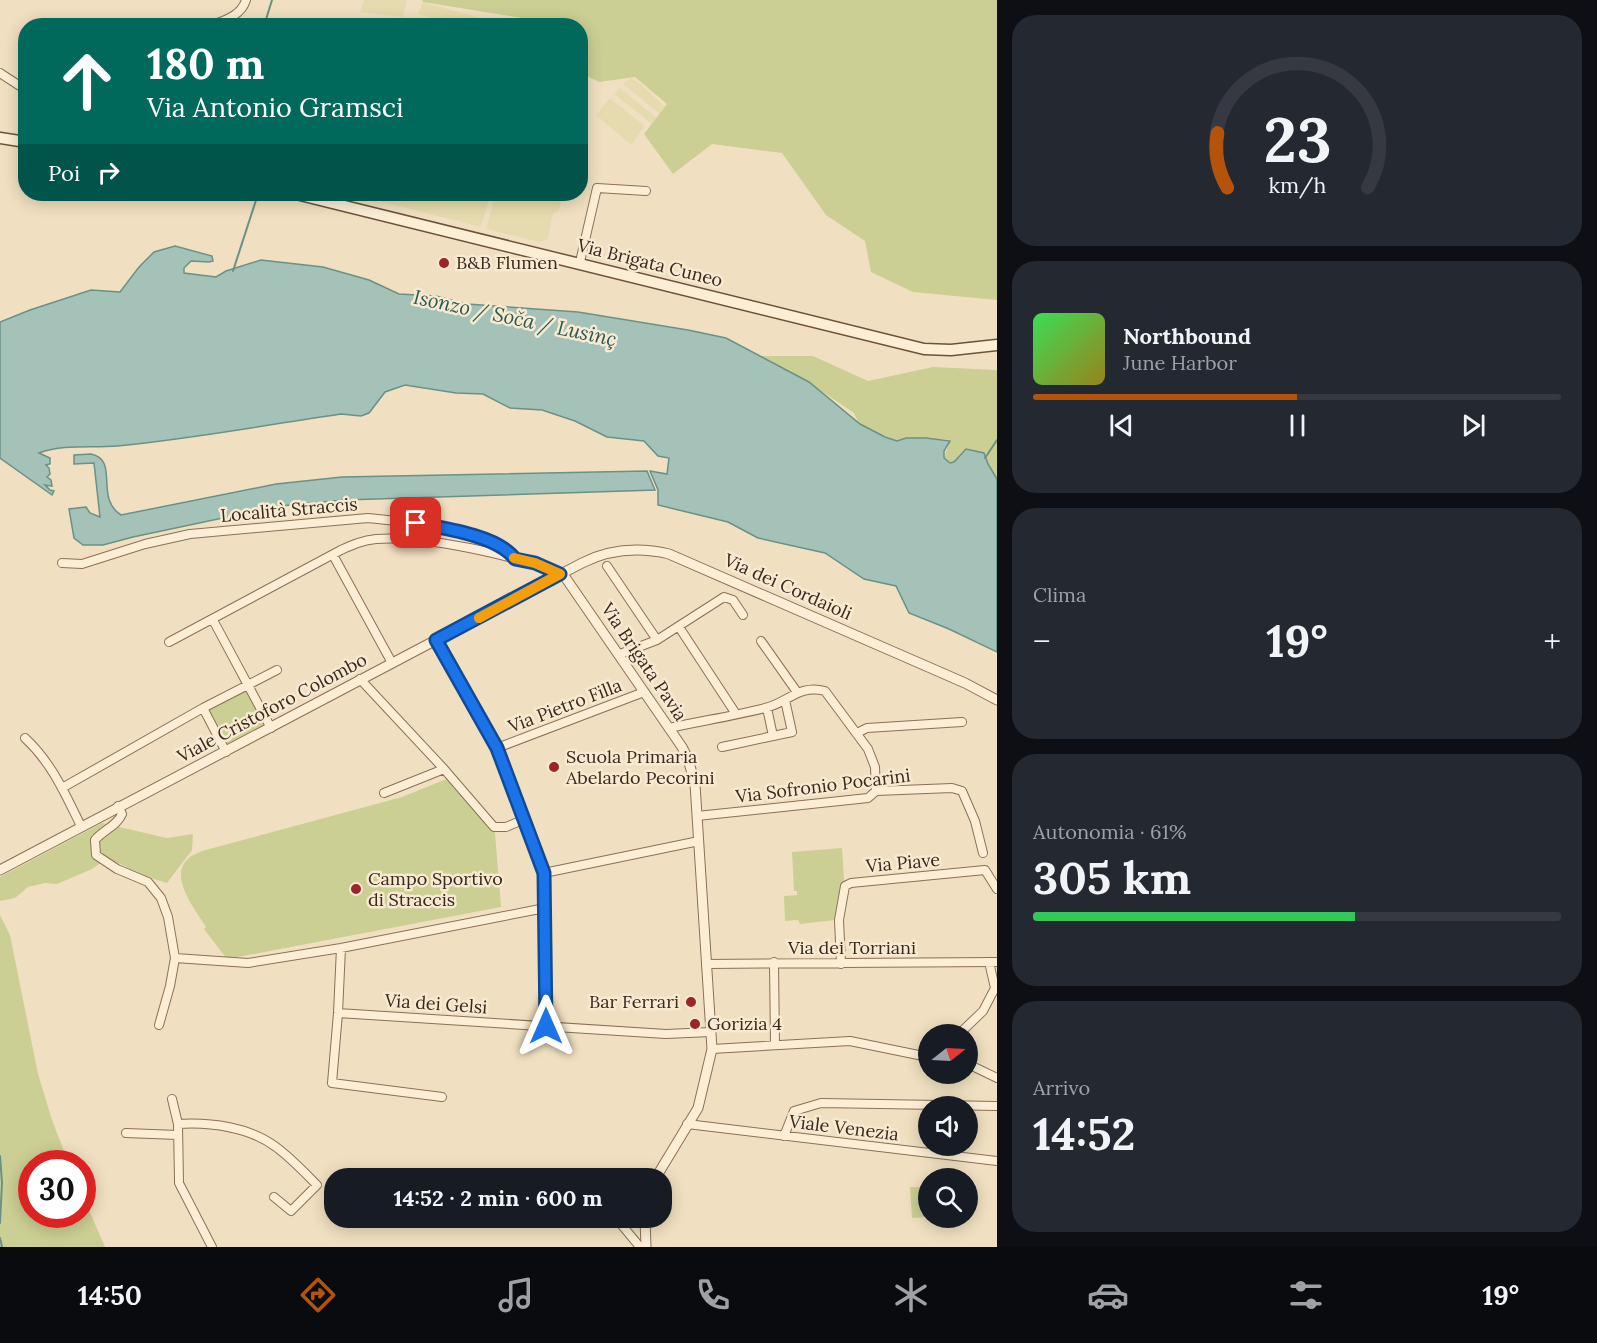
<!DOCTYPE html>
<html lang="it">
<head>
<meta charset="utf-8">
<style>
  :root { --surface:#171b24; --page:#242831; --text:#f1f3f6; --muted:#9ea1a6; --line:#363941; --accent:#b45309 }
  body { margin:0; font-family:Lora,serif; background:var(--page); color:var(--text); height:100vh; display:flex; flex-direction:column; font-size:22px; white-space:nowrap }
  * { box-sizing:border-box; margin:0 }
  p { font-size:20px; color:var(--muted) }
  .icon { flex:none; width:33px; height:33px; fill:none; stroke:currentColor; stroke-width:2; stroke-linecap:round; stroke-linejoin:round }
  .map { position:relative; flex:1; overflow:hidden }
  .panel { display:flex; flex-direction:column; gap:15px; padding:15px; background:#0d0f14; width:600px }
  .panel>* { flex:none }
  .guide { position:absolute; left:18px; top:18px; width:570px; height:183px; border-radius:24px; box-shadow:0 3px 15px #0003; background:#00695c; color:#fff; overflow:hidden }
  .needle { width:39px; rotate:72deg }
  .fabs { position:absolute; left:918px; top:1024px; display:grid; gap:12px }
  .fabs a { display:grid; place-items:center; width:60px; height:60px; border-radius:50%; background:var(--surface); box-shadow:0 3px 15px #0003; font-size:30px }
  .speed { position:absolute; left:18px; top:1150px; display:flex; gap:12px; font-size:30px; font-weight:700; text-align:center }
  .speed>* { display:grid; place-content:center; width:78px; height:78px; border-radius:50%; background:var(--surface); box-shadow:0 3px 15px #0003; line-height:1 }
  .speed .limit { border:9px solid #d22; background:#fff; color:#111 }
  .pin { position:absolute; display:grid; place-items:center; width:51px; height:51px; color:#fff; margin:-26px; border-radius:12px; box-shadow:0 3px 9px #0006 }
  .me { position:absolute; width:66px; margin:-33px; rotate:0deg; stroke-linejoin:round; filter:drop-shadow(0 0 4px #0008) }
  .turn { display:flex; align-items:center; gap:21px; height:126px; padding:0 30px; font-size:27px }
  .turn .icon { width:78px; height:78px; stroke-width:2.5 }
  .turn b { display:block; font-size:42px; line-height:51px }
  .then { display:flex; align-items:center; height:57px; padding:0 30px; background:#0003; gap:12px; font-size:22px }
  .big { font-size:45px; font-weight:800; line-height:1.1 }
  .panel .tile { flex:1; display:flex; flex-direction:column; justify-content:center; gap:9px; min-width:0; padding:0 21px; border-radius:24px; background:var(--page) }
  .panel .dial { align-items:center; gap:0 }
  .dial svg { height:156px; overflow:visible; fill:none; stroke:var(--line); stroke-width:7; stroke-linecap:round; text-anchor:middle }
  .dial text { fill:var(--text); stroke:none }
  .song { display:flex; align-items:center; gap:18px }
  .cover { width:72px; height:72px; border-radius:9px; background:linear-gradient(135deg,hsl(130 70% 55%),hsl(50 70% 35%)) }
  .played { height:6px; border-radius:3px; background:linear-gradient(90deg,var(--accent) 50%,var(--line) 50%) }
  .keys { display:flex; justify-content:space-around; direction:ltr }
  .heat { display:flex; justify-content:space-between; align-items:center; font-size:33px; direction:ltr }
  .charge { height:9px; border-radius:4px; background:linear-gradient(90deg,#34c759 61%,var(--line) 0) }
  .trip { position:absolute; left:324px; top:1168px; width:348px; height:60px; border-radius:24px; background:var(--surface); box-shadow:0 3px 15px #0003; font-weight:800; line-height:60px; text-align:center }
  .dock { display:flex; height:96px; justify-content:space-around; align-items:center; background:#090b0e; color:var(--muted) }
  .dock .icon { width:42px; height:42px }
  .dock .selected { color:var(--accent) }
  .dock b { font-size:27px; color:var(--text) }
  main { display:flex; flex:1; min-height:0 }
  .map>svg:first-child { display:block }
  .farmland { fill:#e6dbae }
  .green { fill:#cbcf94 }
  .water { fill:#a4c2b8; stroke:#6a9186; stroke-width:1.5 }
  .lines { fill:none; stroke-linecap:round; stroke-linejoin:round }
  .stream { stroke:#6a9186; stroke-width:2 }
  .minor-casing { stroke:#8b7057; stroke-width:10 }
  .tertiary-casing { stroke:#8b7057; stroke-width:11 }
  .secondary-casing { stroke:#6d513b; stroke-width:13 }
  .minor { stroke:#fbeed5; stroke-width:8 }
  .tertiary { stroke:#fbeed5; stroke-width:9 }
  .secondary { stroke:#fbeed5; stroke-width:10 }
  .route-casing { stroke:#114b97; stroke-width:15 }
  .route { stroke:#1a73e8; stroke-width:10 }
  .slow { stroke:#f59e0b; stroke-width:10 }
  .poi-dot { fill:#9d242b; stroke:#f7ead1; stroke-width:2 }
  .labels { text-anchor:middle; stroke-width:5; stroke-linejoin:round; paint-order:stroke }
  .poi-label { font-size:18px; fill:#3a291d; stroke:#f7ead1; text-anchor:start }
  .street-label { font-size:18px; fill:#3a291d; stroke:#f7ead1 }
  .water-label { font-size:20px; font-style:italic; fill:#2b5a55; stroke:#f7ead1 }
</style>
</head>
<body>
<main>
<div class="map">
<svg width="997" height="1247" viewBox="0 0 997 1247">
  <rect width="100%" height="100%" fill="#f0e0c1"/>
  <path class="farmland" d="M364,0H407L403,17L360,12Z
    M423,2L484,19L483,25H460L418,14Z
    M631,78L641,84L665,107L660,114L623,84Z
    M620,88L657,118L652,124L614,94Z
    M611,99L645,126L631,145L596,115L608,100Z
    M378,194H563L558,212L553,213L548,239L540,242L486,229L494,200H489L481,227L375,200Z"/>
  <path class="green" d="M422,0H997V300L913,292L871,272L865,241L826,215L782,153L712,144L673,174L644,134L667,104L635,77L599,82L581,73L580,26L518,25L528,19L423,2Z
    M760,356H813L868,381L933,367L997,370V478L992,474L984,453L966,449L954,463L950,464L944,458L950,440L925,438L895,440L880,434L859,424L854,413L805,380Z
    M248,685L271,728L226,752L203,708Z
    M449,778L495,833L501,907L227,959L204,929L206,927C196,910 167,876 189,858C192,855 198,853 202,851L402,797Z
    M102,823L167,838L193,834L192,850L167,883L138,874L121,864L105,860L92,869L57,884L45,883L28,887L15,898L0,901V877Z
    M842,848L844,879L835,920L800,924L798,920L785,921L784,896L797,895V891H794L792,852Z
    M0,915L10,935L38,1074L52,1120L69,1164H32V1215H82L83,1196L105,1247H0Z
    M910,1187H928V1217L912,1218Z"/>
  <path class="water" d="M175,246L212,256L213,261L209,262L191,261L184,268V273L216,277L226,271L261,260L323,267L369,280L399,294L436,296L467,304L578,312L688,330L726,338L809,382L860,424L885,437L897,441L906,438H926L950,441L944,451V458L950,463L954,462L966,449L984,453L988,464L997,479V652L949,629L909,613L896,586L864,579L825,553L758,538L728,522L658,505V490L650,471L667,474L669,458L658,456L644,441L607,437L575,421L542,410L510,408L483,394L456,393L405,385L385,392L369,413L361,416L341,414C266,425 191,439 117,446C90,448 64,444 39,453L50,458V464L46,465L49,468L50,474L47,477L51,480L52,486L45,485L50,490L54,491L52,495L0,458V322L30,310L91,290L120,292L139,267L154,252Z
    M91,454C120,460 94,498 121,515L276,484L342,477L647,471L655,490L344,500L280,506L133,537L103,545H83L74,538L69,509L86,507L90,513L100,517L94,463L74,464V455Z"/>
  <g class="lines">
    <path class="stream" d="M264,26L272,0
      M233,271L258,194
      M985,458L997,440
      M0,1156L2,1183L0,1223
      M0,1238L2,1247"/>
    <defs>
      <path id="minor" d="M188,26L189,24L204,26
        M210,26C225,20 241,16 246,0
        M0,73L26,90
        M580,262L597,188L646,191
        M333,555L392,663
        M62,563L82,564L145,544L190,534L368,518L416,523L470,535L502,547L515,559
        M607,566L657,640
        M213,620L271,728
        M679,627L736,714
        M436,640L497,748L544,873L546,1026
        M761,641L797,692
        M169,642L341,550C352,545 363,540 376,539C422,535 518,555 560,575
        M620,654L657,640L724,597L733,600L743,615
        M360,679L444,769L494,827H506L525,819
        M203,708L226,752
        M767,708L773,736
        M669,728C701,721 733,716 765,708C788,703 798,684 825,691L868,749L875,767L876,791
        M857,733L867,728L962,722
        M25,738C52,763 65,794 81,826
        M722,747L792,732L785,700
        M497,748L644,692
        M62,788L203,708L277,670
        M384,793L444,769
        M118,806L122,814C117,826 103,830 95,840L96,855L117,869L148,882L161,898L168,917L175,958L170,986L159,1025
        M697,816L868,798L876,791L952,788L962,791L975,821L983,853
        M544,873L699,841
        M341,948L338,1013L332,1083L442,1097
        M175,958L248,963L341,948L545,908
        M774,962L775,1045
        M706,964L997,962
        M841,964L839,920L845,886L851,883L985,870L997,889
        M338,1013L666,1034L711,1032
        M958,1035L983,1011L995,988L989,962
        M712,1049L850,1041L928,1057
        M968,1064L997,1078
        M172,1099L178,1124L179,1183L212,1247
        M178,1124C210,1122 250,1127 276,1147C291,1158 304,1172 317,1185L291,1211L274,1197
        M687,1124L997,1161
        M126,1133L178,1135
        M784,1136L794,1111L821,1103L997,1106
        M579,1175L583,1179
        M616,1218L640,1247"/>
      <path id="tertiary" d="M560,575L565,577L682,747L688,759L695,784L712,1049L698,1108L655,1179
        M0,870L582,563C610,549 639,547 669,554L965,683L997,700
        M645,1218L646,1247"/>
      <path id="secondary" d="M0,138L26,142
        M296,194L924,349L951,350L997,345"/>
    </defs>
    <use href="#minor" class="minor-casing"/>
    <use href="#tertiary" class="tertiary-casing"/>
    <use href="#secondary" class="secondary-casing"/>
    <use href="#minor" class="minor"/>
    <use href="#tertiary" class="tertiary"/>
    <use href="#secondary" class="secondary"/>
  </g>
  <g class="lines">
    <defs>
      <path id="route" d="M416,523C443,528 499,536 515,559L535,563L560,574L436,640L497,748L544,873L546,1026"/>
    </defs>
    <use href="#route" class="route-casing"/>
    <use href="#route" class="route"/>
    <path class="slow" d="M479,618L560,574L535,563L514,558"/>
  </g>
  <g class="poi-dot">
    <circle cx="444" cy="263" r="6"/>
    <circle cx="554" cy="767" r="6"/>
    <circle cx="356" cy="889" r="6"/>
    <circle cx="691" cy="1002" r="6"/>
    <circle cx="695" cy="1024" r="6"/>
  </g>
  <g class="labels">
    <g class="poi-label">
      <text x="456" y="269">B&amp;B Flumen</text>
      <text x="566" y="763">Scuola Primaria<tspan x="566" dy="21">Abelardo Pecorini</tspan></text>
      <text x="368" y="885">Campo Sportivo<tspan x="368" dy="21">di Straccis</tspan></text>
      <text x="679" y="1008" text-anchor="end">Bar Ferrari</text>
      <text x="707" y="1030">Gorizia 4</text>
    </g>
    <g class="street-label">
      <text transform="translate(650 263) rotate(14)" y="6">Via Brigata Cuneo</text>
      <text transform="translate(289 510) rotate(-5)" y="6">Località Straccis</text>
      <text transform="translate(788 587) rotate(24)" y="6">Via dei Cordaioli</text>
      <text transform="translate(644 662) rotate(56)" y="6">Via Brigata Pavia</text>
      <text transform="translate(565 706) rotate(-21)" y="6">Via Pietro Filla</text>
      <text transform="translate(272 708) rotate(-28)" y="6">Viale Cristoforo Colombo</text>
      <text transform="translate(823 786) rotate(-7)" y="6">Via Sofronio Pocarini</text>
      <text transform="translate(903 863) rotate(-5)" y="6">Via Piave</text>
      <text x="852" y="954">Via dei Torriani</text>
      <text transform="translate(436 1004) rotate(4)" y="6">Via dei Gelsi</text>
      <text transform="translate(844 1128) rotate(7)" y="6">Viale Venezia</text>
    </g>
    <g class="water-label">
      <text transform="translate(515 318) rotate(12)" y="7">Isonzo / Soča / Lusinç</text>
    </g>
  </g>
</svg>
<div class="fabs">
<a><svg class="needle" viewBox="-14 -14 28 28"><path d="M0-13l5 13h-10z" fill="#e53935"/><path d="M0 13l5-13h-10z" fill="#9ea1a6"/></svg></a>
<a><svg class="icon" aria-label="sound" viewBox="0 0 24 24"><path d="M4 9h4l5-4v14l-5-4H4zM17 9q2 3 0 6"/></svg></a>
<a><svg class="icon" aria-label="search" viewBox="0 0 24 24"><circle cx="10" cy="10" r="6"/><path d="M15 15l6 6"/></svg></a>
</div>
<div class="speed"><div class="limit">30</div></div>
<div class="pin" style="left:416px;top:523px;background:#d93025"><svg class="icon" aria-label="arrive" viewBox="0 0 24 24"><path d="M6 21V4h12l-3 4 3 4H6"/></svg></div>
<svg class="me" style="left:546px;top:1026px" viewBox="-20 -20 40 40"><path d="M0-17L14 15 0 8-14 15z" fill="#1a73e8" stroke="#fff" stroke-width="4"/></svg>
<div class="trip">14:52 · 2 min · 600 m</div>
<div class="guide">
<div class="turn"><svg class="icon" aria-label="ahead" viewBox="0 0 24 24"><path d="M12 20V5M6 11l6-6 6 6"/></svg><div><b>180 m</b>Via Antonio Gramsci</div></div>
<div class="then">Poi<svg class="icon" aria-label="right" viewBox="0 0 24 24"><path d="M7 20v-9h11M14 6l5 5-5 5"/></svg></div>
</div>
</div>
<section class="panel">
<div class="tile dial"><svg viewBox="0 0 100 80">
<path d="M14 69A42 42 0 1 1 86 69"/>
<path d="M14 69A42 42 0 0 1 9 41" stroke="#b45309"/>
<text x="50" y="56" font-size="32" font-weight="700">23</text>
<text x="50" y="72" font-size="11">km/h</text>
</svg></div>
<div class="tile">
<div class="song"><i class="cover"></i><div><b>Northbound</b><p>June Harbor</p></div></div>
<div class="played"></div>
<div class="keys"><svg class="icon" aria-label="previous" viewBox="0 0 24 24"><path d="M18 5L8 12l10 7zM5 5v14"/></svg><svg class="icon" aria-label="pause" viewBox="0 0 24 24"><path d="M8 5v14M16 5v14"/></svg><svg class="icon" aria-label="next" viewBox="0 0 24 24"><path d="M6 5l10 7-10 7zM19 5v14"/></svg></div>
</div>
<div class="tile"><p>Clima</p>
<div class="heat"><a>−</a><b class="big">19°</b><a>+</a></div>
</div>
<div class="tile"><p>Autonomia · 61%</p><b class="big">305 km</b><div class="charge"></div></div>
<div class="tile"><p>Arrivo</p><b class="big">14:52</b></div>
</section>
</main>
<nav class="dock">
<b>14:50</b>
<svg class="icon selected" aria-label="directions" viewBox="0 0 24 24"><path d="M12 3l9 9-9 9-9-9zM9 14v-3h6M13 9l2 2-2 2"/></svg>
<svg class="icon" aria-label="music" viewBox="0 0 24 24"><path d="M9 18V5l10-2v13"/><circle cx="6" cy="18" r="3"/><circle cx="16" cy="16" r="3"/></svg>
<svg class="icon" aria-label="phone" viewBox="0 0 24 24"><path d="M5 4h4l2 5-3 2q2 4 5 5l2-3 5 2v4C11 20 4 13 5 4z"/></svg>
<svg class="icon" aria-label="climate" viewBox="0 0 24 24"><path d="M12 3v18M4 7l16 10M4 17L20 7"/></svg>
<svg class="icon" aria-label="car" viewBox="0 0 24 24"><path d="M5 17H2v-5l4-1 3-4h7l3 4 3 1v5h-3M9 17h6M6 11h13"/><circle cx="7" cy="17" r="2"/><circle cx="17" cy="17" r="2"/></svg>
<svg class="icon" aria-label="filters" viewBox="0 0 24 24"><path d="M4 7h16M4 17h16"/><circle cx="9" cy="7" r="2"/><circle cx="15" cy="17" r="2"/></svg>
<b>19°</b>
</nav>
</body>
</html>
